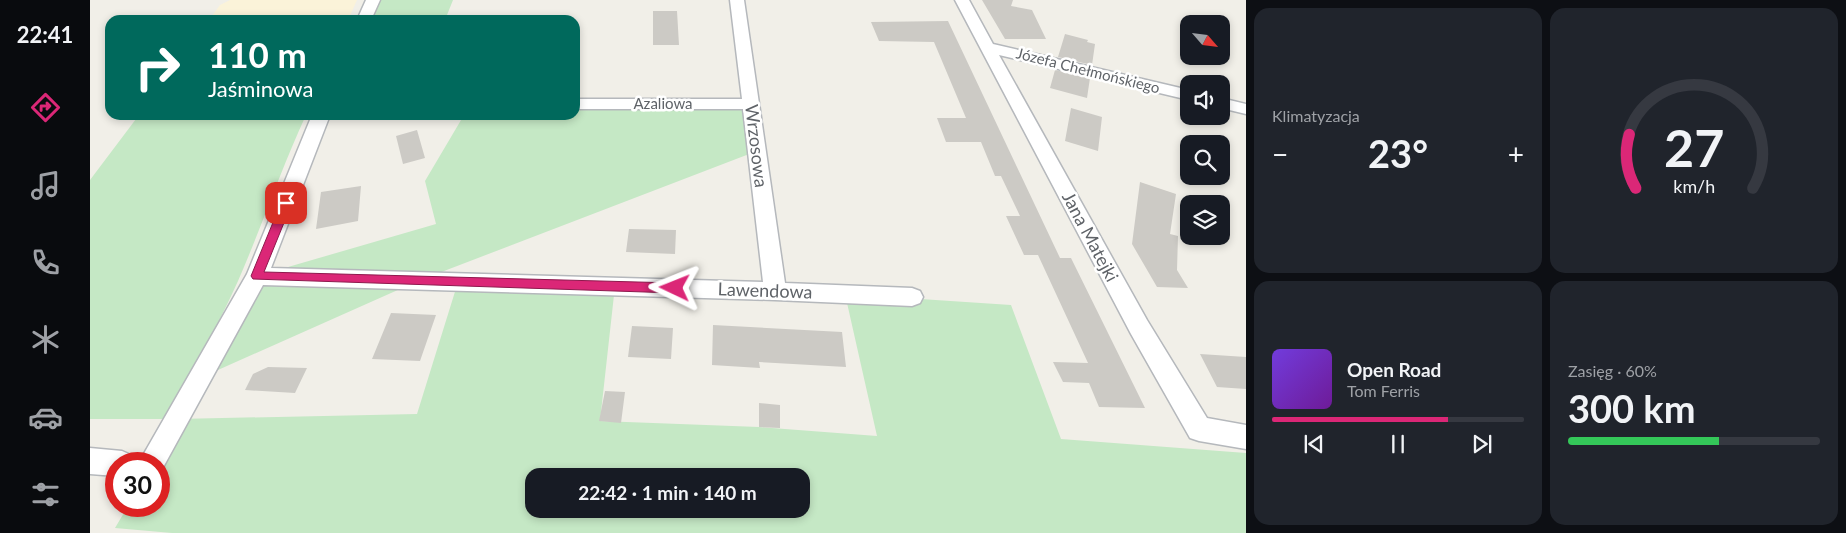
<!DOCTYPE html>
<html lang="pl">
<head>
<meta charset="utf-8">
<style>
  :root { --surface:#171b24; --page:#20242c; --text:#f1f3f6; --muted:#9ea1a6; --line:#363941; --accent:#db2777 }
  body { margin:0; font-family:Lato,sans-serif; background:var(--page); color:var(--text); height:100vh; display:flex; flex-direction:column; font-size:19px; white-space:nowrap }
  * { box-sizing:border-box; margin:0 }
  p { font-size:16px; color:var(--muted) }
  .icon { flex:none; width:28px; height:28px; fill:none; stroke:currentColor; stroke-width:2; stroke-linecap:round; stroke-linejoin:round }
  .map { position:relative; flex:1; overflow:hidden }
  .drawer { display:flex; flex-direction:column; gap:8px; padding:8px; background:#0d0f14; width:600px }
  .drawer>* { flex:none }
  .hud { position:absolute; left:15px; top:15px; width:475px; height:105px; border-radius:15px; box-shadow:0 2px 8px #0003; background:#00695c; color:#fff; overflow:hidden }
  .needle { width:32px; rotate:118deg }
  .tools { position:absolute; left:1090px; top:15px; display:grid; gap:10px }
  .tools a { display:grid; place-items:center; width:50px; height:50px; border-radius:10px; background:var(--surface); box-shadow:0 2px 8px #0003; font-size:25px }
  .speed { position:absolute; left:15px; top:452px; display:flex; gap:10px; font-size:25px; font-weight:700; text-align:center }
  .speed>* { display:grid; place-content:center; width:65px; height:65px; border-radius:50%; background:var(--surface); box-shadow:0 2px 8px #0003; line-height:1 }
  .speed .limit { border:8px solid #d22; background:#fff; color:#111 }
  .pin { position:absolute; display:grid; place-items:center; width:42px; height:42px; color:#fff; margin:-21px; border-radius:10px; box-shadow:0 2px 8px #0006 }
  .me { position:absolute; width:55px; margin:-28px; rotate:272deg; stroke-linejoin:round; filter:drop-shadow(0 0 4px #0008) }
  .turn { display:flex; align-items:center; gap:18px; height:105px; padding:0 20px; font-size:22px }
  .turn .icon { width:65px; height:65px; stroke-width:2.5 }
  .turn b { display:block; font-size:35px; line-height:42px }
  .big { font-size:38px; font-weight:700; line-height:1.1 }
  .drawer .tile { flex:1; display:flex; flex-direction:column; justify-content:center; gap:8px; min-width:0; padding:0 18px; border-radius:15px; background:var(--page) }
  .drawer .dial { align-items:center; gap:0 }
  .dial svg { height:130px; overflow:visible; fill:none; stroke:var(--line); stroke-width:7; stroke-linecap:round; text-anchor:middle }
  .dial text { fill:var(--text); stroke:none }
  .song { display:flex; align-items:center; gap:15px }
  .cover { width:60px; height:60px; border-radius:8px; background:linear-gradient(135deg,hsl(260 70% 55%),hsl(280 70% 35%)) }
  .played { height:5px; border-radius:2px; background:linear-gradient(90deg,var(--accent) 70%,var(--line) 70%) }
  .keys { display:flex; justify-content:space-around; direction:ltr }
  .heat { display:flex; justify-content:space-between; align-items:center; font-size:28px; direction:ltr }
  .charge { height:8px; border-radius:4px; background:linear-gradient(90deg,#34c759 60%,var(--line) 0) }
  .drawer .tiles { flex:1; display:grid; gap:8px; grid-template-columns:repeat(2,1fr) }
  .trip { position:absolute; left:435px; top:468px; width:285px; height:50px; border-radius:15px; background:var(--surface); box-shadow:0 2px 8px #0003; font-weight:700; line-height:50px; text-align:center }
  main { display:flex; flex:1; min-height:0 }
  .tab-bar { display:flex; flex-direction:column; width:90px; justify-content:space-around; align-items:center; background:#090b0e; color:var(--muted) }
  .tab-bar .icon { width:35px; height:35px }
  .tab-bar .selected { color:var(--accent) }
  .tab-bar b { font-size:22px; color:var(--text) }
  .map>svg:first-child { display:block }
  .green { fill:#c5e8c5; fill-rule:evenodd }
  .sand { fill:#fbf3d9 }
  .building { fill:#cccac5 }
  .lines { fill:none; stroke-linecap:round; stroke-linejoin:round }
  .street-casing { stroke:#b5b8bc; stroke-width:3 }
  .street { fill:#fff; fill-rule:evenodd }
  .route { fill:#db2777; stroke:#8e194d }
  .labels { text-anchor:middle; stroke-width:5; stroke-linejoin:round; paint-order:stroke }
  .far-street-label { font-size:15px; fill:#5f6368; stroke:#fff }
  .street-label { font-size:18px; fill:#5f6368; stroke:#fff }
</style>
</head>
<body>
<main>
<nav class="tab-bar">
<b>22:41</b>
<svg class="icon selected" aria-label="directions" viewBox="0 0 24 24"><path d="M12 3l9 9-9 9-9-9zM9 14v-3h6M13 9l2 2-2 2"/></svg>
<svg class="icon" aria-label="music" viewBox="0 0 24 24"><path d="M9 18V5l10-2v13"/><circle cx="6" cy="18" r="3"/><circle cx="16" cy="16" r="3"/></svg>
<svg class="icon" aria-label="phone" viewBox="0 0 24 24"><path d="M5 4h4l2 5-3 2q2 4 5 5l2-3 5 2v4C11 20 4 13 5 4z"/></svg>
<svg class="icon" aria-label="climate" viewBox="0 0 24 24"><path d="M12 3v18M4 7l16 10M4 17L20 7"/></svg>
<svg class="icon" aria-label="car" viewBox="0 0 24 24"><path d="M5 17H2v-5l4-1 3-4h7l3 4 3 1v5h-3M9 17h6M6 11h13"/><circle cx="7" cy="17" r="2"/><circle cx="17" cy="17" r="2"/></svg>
<svg class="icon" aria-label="filters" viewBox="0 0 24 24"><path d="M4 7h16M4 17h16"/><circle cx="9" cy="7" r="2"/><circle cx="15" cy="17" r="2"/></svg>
</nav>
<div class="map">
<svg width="1156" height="533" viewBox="0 0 1156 533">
  <rect width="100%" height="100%" fill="#f1efe8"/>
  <path class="green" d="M283,0H363L355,20H274Z
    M485,104H661L667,151L328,281L110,378L167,276L346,224L335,181L374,115H485Z
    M49,115H216C191,169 172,226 148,281C127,328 101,374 76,419H0V180Z
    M368,282L525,286L510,421L669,427L787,436L755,294L921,305L971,439L1156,453V533H82L25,528L38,506H69V464L87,419L327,414ZM444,476H711V509H444Z"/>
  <path class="sand" d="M140,0H267L258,20H119L130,5Z"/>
  <path class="building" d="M892,0H923L921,6L942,10L956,39H915Z
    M563,11H587L589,45H563Z
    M858,21L970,258H981L1055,408L1009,407L999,383L973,382L963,362L998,363L948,255H934L916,216H930L911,176H905L891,142H856L847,118H876L844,42L789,41L781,22Z
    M975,34L998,40L997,42L1005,44L1002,65L968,57Z
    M965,70L1000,78L997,98L960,88Z
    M981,108L1012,117L1008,151L975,141Z
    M327,130L335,158L313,164L306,136Z
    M1050,182L1086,194L1080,234L1088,236L1087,270L1098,288L1067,287L1042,244Z
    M271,186L268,221L226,229L231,192Z
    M539,229L586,230L585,254L536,252Z
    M301,313L346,315L330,361L282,359Z
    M623,325L752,332L756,367L669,362L670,368L622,365Z
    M542,326L583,328L581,359L538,357Z
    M1110,354L1156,357V389L1127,387Z
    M178,367L217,368L205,393L155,390L163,374Z
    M515,391L535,392L531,423L509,421Z
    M669,403L690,405V428L669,427Z"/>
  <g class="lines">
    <defs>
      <path id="street" d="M276,0H290L281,20H267Z
        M640,0H654L695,283L822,288L830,291L833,297L830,303L822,306L685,300L173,285L70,473L69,474V464H48L157,274L222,115H240L181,268L673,282L653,109H485V99H652Z
        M865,0H879L903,44L1099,90V100L909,55L1057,320L1117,418L1156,425V449L1109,441L1100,438L1041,334Z
        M1131,98L1156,104V114L1131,108Z
        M0,448L32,451L41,455L45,464H26V476L0,474Z"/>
    </defs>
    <use href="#street" class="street-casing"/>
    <use href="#street" class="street"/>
  </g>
  <path class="route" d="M196,199L202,203L174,272L585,283L589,285L591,288L589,291L585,293L163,279L161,276L191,203Z"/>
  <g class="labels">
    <g class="far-street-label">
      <text transform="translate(998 71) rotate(14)" y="5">Józefa Chełmońskiego</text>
      <text x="573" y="109">Azaliowa</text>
    </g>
    <g class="street-label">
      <text transform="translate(666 146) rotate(83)" y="6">Wrzosowa</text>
      <text transform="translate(1000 237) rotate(62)" y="6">Jana Matejki</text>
      <text transform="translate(675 291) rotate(2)" y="6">Lawendowa</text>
    </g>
  </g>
</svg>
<div class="tools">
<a><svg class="needle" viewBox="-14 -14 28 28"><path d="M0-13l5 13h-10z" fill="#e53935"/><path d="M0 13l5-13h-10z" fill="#9ea1a6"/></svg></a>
<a><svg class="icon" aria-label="sound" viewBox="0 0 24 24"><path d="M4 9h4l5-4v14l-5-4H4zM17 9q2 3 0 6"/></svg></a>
<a><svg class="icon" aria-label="search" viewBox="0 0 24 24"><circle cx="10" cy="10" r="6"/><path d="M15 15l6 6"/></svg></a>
<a><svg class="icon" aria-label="layers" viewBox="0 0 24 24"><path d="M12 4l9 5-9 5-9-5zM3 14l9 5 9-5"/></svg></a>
</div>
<div class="speed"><div class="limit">30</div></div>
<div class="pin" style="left:196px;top:203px;background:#d93025"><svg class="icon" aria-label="arrive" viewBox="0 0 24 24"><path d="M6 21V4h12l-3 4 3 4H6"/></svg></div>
<svg class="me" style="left:585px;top:288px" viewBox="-20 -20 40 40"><path d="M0-17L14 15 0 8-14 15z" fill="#db2777" stroke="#fff" stroke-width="4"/></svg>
<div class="trip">22:42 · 1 min · 140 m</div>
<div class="hud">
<div class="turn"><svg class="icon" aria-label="right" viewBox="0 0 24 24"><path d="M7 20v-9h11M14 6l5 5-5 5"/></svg><div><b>110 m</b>Jaśminowa</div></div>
</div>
</div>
<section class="drawer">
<div class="tiles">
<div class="tile"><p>Klimatyzacja</p>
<div class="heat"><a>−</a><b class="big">23°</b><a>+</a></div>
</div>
<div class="tile dial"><svg viewBox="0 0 100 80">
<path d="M14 69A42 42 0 1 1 86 69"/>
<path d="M14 69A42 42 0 0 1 10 36" stroke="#db2777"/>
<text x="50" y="56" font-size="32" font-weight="700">27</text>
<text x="50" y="72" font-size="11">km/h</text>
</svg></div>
<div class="tile">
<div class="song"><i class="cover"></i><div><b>Open Road</b><p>Tom Ferris</p></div></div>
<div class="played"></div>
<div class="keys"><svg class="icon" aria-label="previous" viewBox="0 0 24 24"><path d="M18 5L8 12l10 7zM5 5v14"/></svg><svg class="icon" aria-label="pause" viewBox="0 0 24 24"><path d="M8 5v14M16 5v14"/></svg><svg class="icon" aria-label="next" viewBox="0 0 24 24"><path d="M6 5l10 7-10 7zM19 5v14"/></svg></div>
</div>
<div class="tile"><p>Zasięg · 60%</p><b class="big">300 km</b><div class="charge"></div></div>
</div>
</section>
</main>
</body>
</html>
